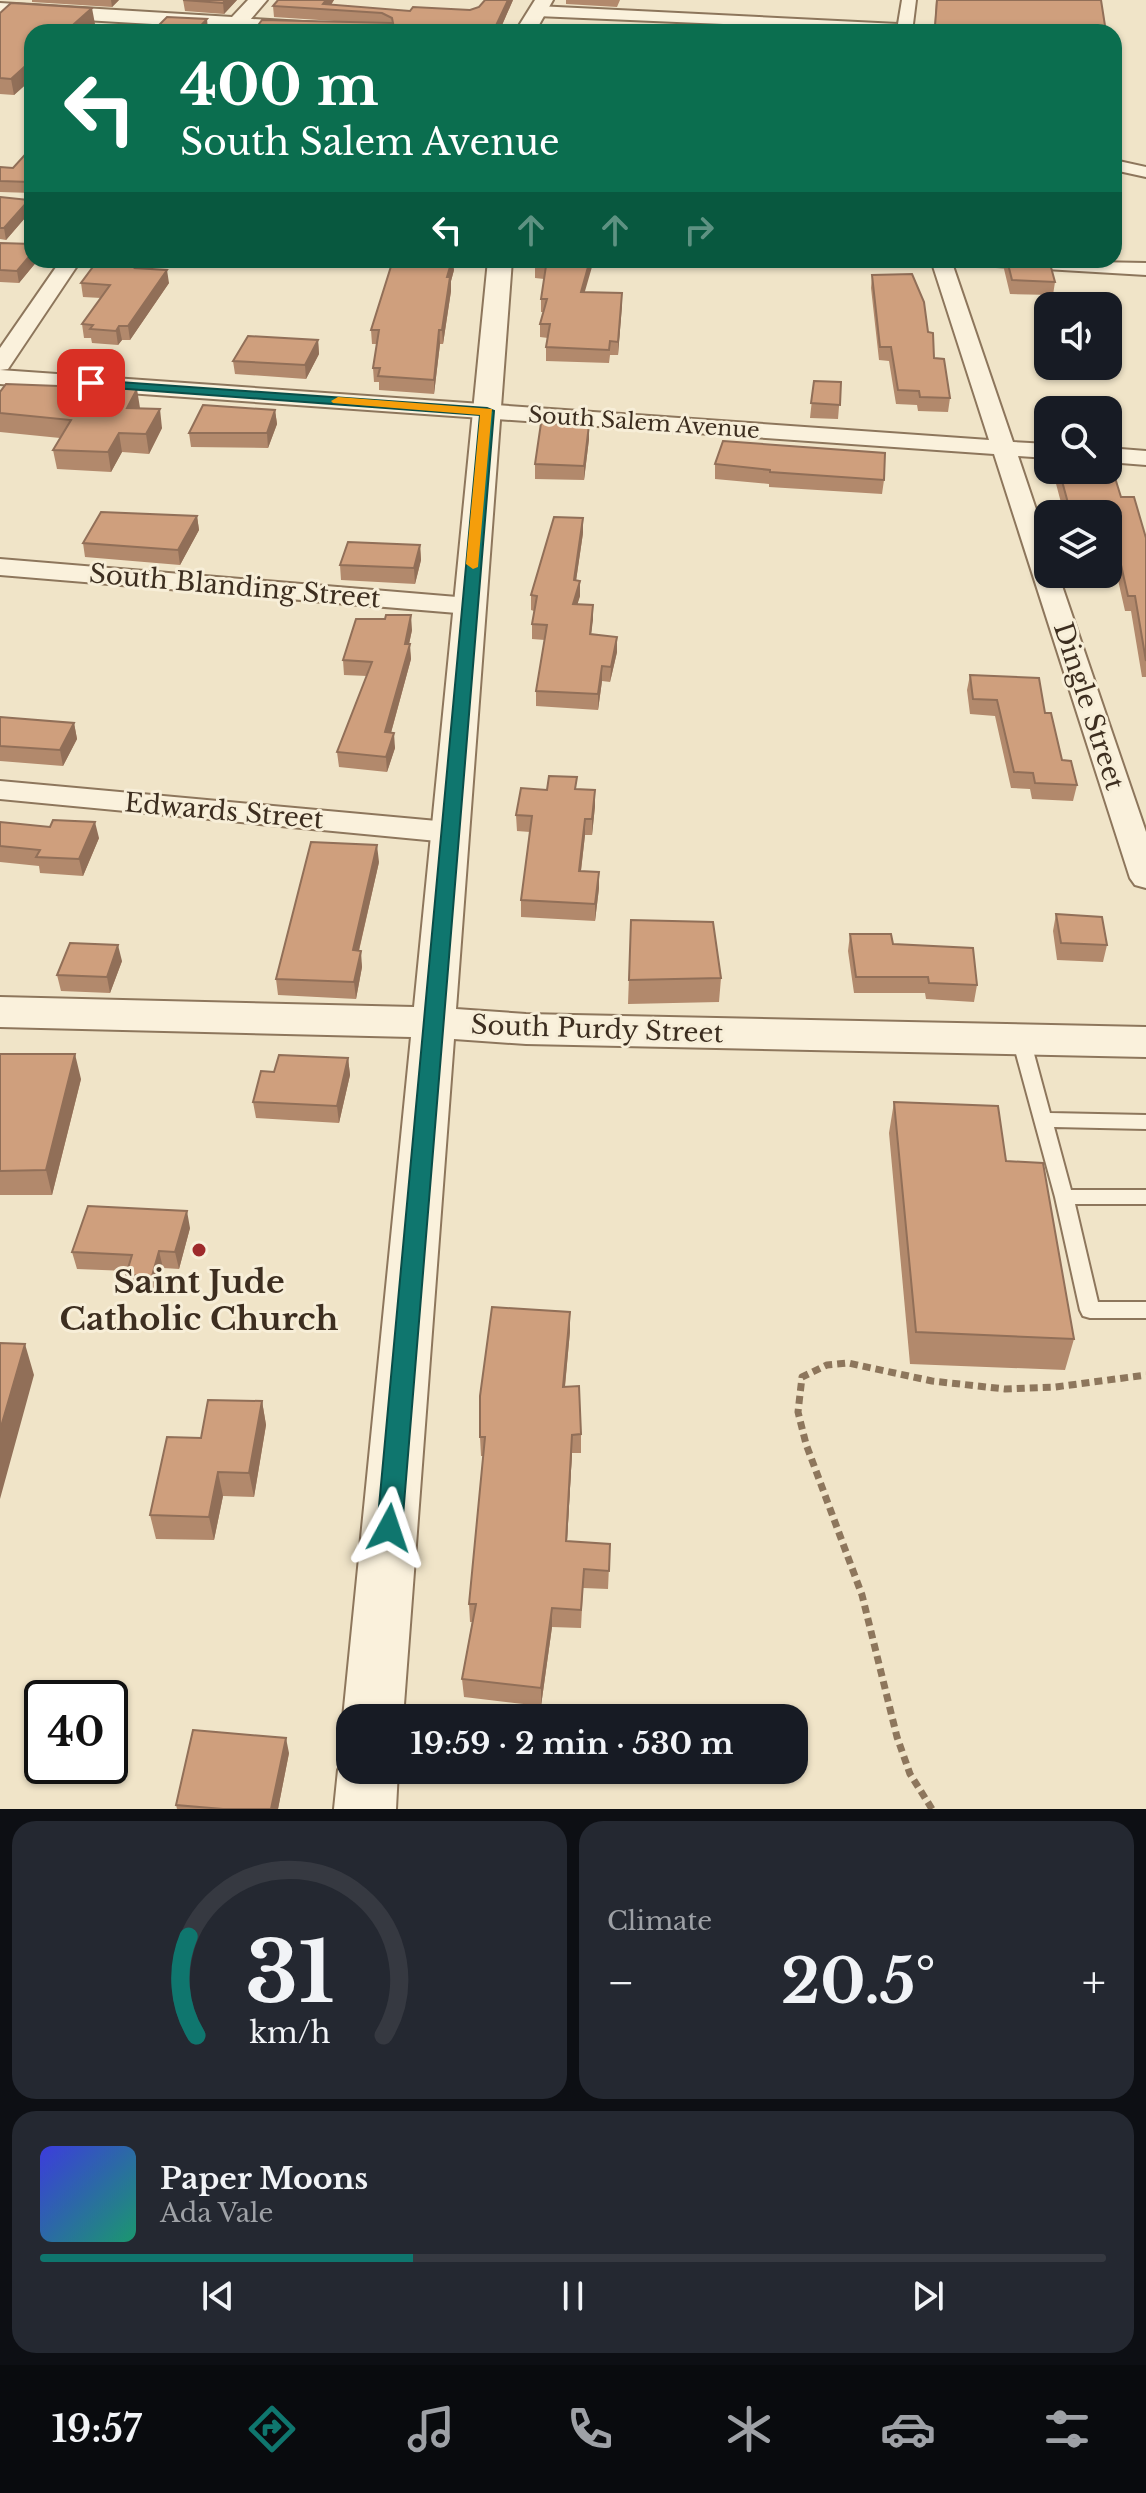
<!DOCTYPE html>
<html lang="en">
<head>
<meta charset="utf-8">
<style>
  :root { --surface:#171b24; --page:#242831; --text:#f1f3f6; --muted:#9ea1a6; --line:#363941; --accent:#0f766e }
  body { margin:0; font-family:"Libre Baskerville",serif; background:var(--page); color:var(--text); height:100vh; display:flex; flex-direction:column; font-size:30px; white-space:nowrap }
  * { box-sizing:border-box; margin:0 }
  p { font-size:26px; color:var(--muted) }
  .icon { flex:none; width:44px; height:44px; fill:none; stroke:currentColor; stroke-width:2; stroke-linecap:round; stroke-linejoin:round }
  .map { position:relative; height:1809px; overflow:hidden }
  .panel { display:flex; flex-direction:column; gap:12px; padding:12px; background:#0d0f14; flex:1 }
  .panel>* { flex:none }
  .top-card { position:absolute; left:24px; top:24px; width:1098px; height:244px; border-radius:24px; box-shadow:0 2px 6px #0004; background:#0b6e4f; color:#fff; overflow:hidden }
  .tools { position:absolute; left:1034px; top:292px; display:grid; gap:16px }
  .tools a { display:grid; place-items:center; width:88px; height:88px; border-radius:16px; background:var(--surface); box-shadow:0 2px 6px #0004; font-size:40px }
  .speed { position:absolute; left:24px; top:1680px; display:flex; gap:16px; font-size:40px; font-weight:700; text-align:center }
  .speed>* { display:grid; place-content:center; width:104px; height:104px; border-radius:50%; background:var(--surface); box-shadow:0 2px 6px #0004; line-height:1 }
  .speed .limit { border:4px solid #111; border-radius:12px; background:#fff; color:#111 }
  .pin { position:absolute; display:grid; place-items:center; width:68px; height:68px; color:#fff; margin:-34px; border-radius:16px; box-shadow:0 4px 12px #0006 }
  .me { position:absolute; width:88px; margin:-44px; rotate:5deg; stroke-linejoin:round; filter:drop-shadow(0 0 6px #0008) }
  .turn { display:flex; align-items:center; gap:28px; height:168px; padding:0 24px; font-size:36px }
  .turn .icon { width:104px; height:104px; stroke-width:2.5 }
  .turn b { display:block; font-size:56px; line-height:68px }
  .lanes { display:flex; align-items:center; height:76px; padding:0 24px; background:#0003; justify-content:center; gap:40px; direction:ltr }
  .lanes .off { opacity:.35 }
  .big { font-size:60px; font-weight:800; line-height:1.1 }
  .panel .tile { flex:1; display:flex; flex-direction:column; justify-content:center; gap:12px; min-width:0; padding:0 28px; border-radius:24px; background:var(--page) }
  .panel .dial { align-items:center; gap:0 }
  .dial svg { height:208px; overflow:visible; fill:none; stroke:var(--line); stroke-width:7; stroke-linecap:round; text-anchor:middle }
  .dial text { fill:var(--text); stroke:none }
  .song { display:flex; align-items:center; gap:24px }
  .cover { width:96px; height:96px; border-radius:12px; background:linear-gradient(135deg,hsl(240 70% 55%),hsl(160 70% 35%)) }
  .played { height:8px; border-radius:4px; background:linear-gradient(90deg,var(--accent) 35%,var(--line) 35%) }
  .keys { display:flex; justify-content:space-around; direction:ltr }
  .heat { display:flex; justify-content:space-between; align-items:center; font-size:44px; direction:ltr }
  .panel .tiles { flex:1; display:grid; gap:12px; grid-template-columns:1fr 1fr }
  .tile:last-child { grid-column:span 2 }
  .trip { position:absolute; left:336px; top:1704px; width:472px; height:80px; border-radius:24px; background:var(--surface); box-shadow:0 2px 6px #0004; font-weight:800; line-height:80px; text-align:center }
  .dock { display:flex; height:128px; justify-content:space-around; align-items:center; background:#090b0e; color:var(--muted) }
  .dock .icon { width:56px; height:56px }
  .dock .on { color:var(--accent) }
  .dock b { font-size:36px; color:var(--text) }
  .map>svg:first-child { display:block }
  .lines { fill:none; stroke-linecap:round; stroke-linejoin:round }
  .service-casing { stroke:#8d765c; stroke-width:4 }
  .minor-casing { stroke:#8d765c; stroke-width:4 }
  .tertiary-casing { stroke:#8d765c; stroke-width:4 }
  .path { stroke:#8d765c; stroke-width:7; stroke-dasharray:8 5; stroke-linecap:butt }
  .service { fill:#faf1dc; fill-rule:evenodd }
  .minor { fill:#faf1dc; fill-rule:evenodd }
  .tertiary { fill:#faf1dc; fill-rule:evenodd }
  .wall { fill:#b2896c }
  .shaded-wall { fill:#916f58 }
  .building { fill:#cf9f7d; stroke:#916f58; stroke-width:2 }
  .route { fill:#0f766e; stroke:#0a4d48; stroke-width:2 }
  .slow { fill:#f59e0b }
  .poi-dot { fill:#9e2a2b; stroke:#f7eed8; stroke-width:3 }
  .labels { text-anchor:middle; stroke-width:6; stroke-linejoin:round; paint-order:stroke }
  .far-street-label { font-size:22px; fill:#3d2e20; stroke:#f7eed8 }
  .street-label { font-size:26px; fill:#3d2e20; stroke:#f7eed8 }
  .near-poi-label { font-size:32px; font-weight:bold; fill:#3d2e20; stroke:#f7eed8 }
</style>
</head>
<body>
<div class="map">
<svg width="1146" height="1809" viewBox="0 0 1146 1809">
  <rect width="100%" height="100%" fill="#f0e4c8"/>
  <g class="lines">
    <defs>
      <path id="service" d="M1021,1033L1027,1035L1030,1039L1050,1113L1146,1115V1129L1054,1127L1071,1190H1146V1204H1075L1098,1302H1146V1318H1090L1083,1316L1080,1310L1055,1197L1012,1039L1015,1035Z"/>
      <path id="minor" d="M902,0H916L912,32L537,16L529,11L537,6L898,24Z
        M237,18L383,27L391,32L241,28L238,32H222L232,20Z
        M1114,160L1146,167V177L1114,170Z
        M61,260H81L8,369L0,370L989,440L931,260H951L1013,442L1048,444V458L1018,456L1048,545V574H1058L1146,832V888L1135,885L1130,878L994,454L0,384V348Z
        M986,260L1146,263V275L996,266Z
        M1108,448L1146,451V465L1108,462Z
        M0,559L469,598L478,600L482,606L478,612L469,614L0,575Z
        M0,781L448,822L459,825L463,832L459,839L448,842L0,799Z"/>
      <path id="tertiary" d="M248,0H267L244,27L237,29L0,15V3L232,17Z
        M535,0H553L535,32H515Z
        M488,260H512L456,1009L526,1014L1146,1027V1057L526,1044L454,1039L403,1718H350V1734L343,1718L411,1037L0,1027V997L414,1007Z
        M350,1747V1770H398L396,1809H334L338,1770Z"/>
    </defs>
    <use href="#service" class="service-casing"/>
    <use href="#minor" class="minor-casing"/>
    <use href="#tertiary" class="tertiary-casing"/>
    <path class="path" d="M932,1809L910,1774L897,1737L862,1595L806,1444L798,1412L802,1377L827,1365L848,1363L932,1381L1005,1389L1055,1387L1146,1375"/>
    <use href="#service" class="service"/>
    <use href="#minor" class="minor"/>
    <use href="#tertiary" class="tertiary"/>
  </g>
  <path class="wall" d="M32,0H119L112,7L32,2Z
    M183,0H237L224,14L185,11Z
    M278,0H334L331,5L410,11L470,10L513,0L499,32H253L349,22L274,17L273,6Z
    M566,0H620L617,7L566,4Z
    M936,0H1101L1106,32H934Z
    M0,13L95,24L32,32V79L14,95L0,94Z
    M32,147V193L0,192V167L13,168Z
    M0,197L31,211L6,240L0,239Z
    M0,243L32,260H38L19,283L0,282Z
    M537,260L585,292L622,293L618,355H610L609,363L546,361V347L548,338L540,337V324L544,312H541V299L544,279L535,278V265Z
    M1005,260H1049L1055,282L1053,295L1010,294L1004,269Z
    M148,264L145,268L169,283L130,340H122L118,345L92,343L91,338H84L82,324L101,298L83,297L81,283Z
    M454,270L451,281V291L443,344H440L434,394L379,390V382H374L373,368L377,344H372L371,330Z
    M872,275L928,332L934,358L950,398L948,412L918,411L917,405L896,404L889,361L879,360L871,288Z
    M318,340L319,354L306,379L235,374L233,361Z
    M814,381L841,382L838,419L810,418Z
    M0,392L140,408L162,428L149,454L122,452L111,472L57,469L53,450L60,438L0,432Z
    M275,410L277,424L268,448L191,447L189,433Z
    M589,425V439L584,480L535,479V464Z
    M715,464L884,480L882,494L769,487V484L715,479Z
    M1057,470H1108L1121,497L1146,538V677H1142L1131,611H1125L1118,580L1098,579L1096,574H1108V514H1064L1055,480Z
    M197,516L199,530L180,565L85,557L83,543Z
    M583,533L576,580L580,596L577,604L593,605L591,635L617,637V652L610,682L602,681L598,710L536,706V691L545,640L532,639V624L534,611L531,610V595Z
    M420,545L421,560L415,584L341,580L340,565Z
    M412,630L409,644L411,659L391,733L395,748L387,772L339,767L337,752L367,676L344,675L343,660Z
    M970,675L1045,713L1062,760L1077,785L1073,801L1032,799L1030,789L1011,788L995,716L970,714L967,690Z
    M0,717L74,723L77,739L63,766L0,761Z
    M577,789L595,790V806L592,835H585L581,871L599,872V888L595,921L521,917V900L530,832L517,831L516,815L547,790Z
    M0,822L99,838L83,876L40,873L39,866L0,862Z
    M379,862L359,951L362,967L356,999L278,995L276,979Z
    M1056,914L1107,945L1103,962L1057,960L1053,931Z
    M631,920L721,978L719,1002L628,1004Z
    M850,934L893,944L977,985L974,1002L926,999L925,993H854L848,951Z
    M122,961L110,993L61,991L57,975Z
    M0,1054L81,1079L52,1195H0Z
    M348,1058L350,1075L339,1123L256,1118L253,1102L274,1072Z
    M894,1102L1006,1161L1074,1339L1065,1370L910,1364L889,1133Z
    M190,1228L179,1269L163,1268L156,1293L130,1292L126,1275L127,1271L77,1269L72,1252Z
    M570,1331L565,1387L581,1434V1453H572L567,1541L610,1544L608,1589L583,1588L581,1628L552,1627L541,1706L464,1697L462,1679L472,1622H470L469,1604L483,1456H481L480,1437Z
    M262,1401L266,1425L254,1497L223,1496L214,1540L156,1539L150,1515L201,1438Z
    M289,1753L278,1809H177L176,1805Z"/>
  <path class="shaded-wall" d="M111,0H119L112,7Z
    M225,0H237L224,14L223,3Z
    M326,0H334L328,9L323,4Z
    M508,0H513L499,32H493Z
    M92,8L95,24L85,32H65Z
    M207,19L208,30L206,32H195Z
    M32,60V79L14,95L11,79Z
    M29,200L31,211L6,240L4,228Z
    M32,253V260H38L19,283L17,271Z
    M140,260H147L148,264L137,282L135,268Z
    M452,260H453L454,270L451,281V291L443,344L442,330L447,277Z
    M590,260H594L581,305V292Z
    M167,270L169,283L130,340L128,326Z
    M622,293V306L618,355V342Z
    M119,326L122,340L118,345L116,331Z
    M439,330L440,344L434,394V380Z
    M318,340L319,354L306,379L305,365Z
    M137,389L140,408H127Z
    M160,409L162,428L149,454L146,434Z
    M275,410L277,424L268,448L267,433Z
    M589,425V439L584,480V466Z
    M119,433L122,452L111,472L108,452Z
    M197,516L199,530L180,565L178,550Z
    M583,518V533L574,595V580Z
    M420,545L421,560L415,584L414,568Z
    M580,581V596L573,619V604Z
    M593,605V620L589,650L590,634Z
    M411,615L412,630L406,658L405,644Z
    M617,637V652L610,682L611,667Z
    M410,644L411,659L387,747L385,732Z
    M602,666V681L598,710V694Z
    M74,723L77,739L63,766L60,750Z
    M394,733L395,748L387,772L386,757Z
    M595,790V806L592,835V819Z
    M585,819V835L579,887V871Z
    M95,822L99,838L83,876L79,859Z
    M377,845L379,862L355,967L353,950Z
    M599,872V888L595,921V904Z
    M118,945L122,961L110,993L107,977Z
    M361,951L362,967L356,999L354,982Z
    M75,1054L81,1079L52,1195L46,1170Z
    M348,1058L350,1075L339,1123L337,1106Z
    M187,1211L190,1228L179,1269L175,1252Z
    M159,1251L163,1268L156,1293L152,1276Z
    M570,1312V1331L563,1406V1387Z
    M25,1344L34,1375L0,1499V1430Z
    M262,1401L266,1425L254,1497L249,1473Z
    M572,1435V1453L566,1560V1541Z
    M218,1472L223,1496L214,1540L209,1517Z
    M552,1608V1627L541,1706V1688Z
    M286,1738L289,1753L278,1809H271Z"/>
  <path class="building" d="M183,0H225L223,3Z
    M278,0H326L323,4L410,11L413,7L470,10L479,7L485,0H508L493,32H253L262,20L393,23L392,18L382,13L273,6Z
    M937,0H1101L1106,32H980L978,28L935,26Z
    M11,3L92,8L65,32H32V60L11,79L0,78V13Z
    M167,17L207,19L195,32H152Z
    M822,29L879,30V32H822Z
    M32,147V191L30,182L0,181V167L13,168Z
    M0,197L29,200L4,228H0Z
    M0,243L32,244V253L17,271L0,270Z
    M98,260H140L135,268L167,270L128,326H119L116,331L90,329L93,325L82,324L110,285L81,283Z
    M393,260H452L447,277H450L442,330H439L434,380L378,376L380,368H373L379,330H371Z
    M537,260H590L581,292L622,293L618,342L610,341L609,350L546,347L550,324H540L547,299H541L546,266L535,265Z
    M1007,260H1049L1055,282L1012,280Z
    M912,274L924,302L928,332L933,333L934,358L944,359L950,398L920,397L919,391L898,390L891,347H880L872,275Z
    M248,336L318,340L305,365L233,361Z
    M814,381L841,382L840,405L811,403Z
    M6,384L137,389L127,408L160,409L146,434L119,433L108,452L53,450L71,420L0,413V392Z
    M203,405L275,410L267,433H189Z
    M541,423L589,425L584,466L535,464Z
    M723,441L885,453L884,480L770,472V470L715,464Z
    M1108,467L1112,468L1121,497H1134L1146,538V661L1135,596H1128L1121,565L1108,564V514H1071L1059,470H1108Z
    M101,512L197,516L178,550L83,543Z
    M554,517L583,518L574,580L580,581L573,604L593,605L590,634L617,637L611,667L602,666L598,694L536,691L547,625L532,624L537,596L531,595Z
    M348,542L420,545L414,568L340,565Z
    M386,615H411L405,644H410L385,732L394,733L386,757L337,752L372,662L343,660L356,619H385Z
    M970,675L1039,678L1045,713H1051L1062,760L1071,761L1077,785L1035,783L1033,773L1014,772L997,700L973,699Z
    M0,717L74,723L60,750L0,746Z
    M549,776L577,777L575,789L595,790L592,819H585L579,871L599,872L595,904L521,900L532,816L516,815L521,788L547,790Z
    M53,820L95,822L79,859L36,857L40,850L0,846V822L50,827Z
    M311,842L377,845L353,950L361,951L354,982L276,979Z
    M1056,914L1102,917L1107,945L1061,943Z
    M631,920L713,922L721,978L629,980Z
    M850,934H891L893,944L973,948L977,985L929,983L928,977H856Z
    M70,943L118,945L107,977L57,975Z
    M0,1054H75L46,1170L0,1171Z
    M279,1055L348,1058L337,1106L253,1102L261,1071L274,1072Z
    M894,1102L998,1106L1006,1161L1043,1163L1074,1339L916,1332Z
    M88,1206L187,1211L175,1252L159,1251L152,1276L126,1275L132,1255L72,1252Z
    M492,1307L570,1312L563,1387L579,1386L581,1434L572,1435L566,1541L610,1544L609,1571L584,1569L581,1610L552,1608L541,1688L462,1679L476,1604H469L485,1437H480V1396Z
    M0,1343L25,1344L0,1430Z
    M208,1400L262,1401L249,1473L218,1472L209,1517L150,1515L167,1437L201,1438Z
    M193,1730L286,1738L271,1809H223L176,1805Z"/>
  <path class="route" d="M91,380L487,408L494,411L402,1528L398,1536L389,1540L380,1536L377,1528L480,415L87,386V381Z"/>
  <path class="slow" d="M338,397L492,409L478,567L473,569L466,564L480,415L333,403L331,401Z"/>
  <circle class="poi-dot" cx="199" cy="1250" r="8"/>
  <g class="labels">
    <g class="far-street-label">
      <text transform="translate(644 422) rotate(4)" y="8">South Salem Avenue</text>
    </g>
    <g class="street-label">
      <text transform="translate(235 586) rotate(5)" y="9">South Blanding Street</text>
      <text transform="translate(1089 706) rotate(72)" y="9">Dingle Street</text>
      <text transform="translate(224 811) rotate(5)" y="9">Edwards Street</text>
      <text transform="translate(597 1029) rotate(2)" y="9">South Purdy Street</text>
    </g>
    <g class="near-poi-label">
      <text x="199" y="1293">Saint Jude<tspan x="199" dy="37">Catholic Church</tspan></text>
    </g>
  </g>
</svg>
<div class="tools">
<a><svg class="icon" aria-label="sound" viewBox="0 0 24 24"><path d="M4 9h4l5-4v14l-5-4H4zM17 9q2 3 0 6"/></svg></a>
<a><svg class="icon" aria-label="search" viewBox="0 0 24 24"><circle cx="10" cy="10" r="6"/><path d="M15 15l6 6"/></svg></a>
<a><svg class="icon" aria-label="layers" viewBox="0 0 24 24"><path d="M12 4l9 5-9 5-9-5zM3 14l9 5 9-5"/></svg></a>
</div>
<div class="speed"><div class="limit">40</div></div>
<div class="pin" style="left:91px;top:383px;background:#d93025"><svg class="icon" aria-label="arrive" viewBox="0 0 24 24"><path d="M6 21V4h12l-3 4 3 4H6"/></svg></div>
<svg class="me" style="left:389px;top:1528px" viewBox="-20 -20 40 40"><path d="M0-17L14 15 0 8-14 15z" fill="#0f766e" stroke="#fff" stroke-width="4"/></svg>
<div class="trip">19:59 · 2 min · 530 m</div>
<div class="top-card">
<div class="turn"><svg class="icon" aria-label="left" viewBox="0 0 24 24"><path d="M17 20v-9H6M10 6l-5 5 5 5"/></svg><div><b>400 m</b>South Salem Avenue</div></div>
<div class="lanes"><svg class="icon" aria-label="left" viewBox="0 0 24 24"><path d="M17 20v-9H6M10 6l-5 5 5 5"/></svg><svg class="icon off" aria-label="ahead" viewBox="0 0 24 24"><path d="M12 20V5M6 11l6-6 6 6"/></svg><svg class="icon off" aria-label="ahead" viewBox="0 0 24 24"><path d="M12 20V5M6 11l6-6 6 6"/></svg><svg class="icon off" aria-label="right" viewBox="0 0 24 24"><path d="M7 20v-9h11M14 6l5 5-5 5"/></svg></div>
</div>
</div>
<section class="panel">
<div class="tiles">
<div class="tile dial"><svg viewBox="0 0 100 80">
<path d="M14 69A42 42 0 1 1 86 69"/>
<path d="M14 69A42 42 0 0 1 11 31" stroke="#0f766e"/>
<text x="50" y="56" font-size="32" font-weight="700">31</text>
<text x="50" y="72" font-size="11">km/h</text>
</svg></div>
<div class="tile"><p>Climate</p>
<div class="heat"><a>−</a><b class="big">20.5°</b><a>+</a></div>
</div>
<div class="tile">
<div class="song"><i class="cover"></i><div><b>Paper Moons</b><p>Ada Vale</p></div></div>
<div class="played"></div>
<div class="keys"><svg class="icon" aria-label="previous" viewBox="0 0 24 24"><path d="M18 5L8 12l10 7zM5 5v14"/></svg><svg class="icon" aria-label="pause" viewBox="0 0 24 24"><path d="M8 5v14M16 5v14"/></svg><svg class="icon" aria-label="next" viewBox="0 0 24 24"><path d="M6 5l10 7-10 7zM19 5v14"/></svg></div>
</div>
</div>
</section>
<nav class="dock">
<b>19:57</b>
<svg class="icon on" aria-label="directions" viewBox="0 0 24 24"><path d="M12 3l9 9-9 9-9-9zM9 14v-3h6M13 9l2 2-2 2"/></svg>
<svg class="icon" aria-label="music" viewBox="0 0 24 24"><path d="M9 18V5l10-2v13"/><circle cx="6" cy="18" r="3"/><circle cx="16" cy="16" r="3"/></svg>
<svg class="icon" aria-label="phone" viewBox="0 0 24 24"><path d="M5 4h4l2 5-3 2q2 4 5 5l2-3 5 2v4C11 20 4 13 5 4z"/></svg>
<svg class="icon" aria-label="climate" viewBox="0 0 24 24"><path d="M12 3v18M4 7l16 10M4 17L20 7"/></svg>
<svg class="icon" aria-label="car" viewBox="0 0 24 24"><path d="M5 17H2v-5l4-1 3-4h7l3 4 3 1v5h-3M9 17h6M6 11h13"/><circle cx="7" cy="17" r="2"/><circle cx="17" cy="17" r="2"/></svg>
<svg class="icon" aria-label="filters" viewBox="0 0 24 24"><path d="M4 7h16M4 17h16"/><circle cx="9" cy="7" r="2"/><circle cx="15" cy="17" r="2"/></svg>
</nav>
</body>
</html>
